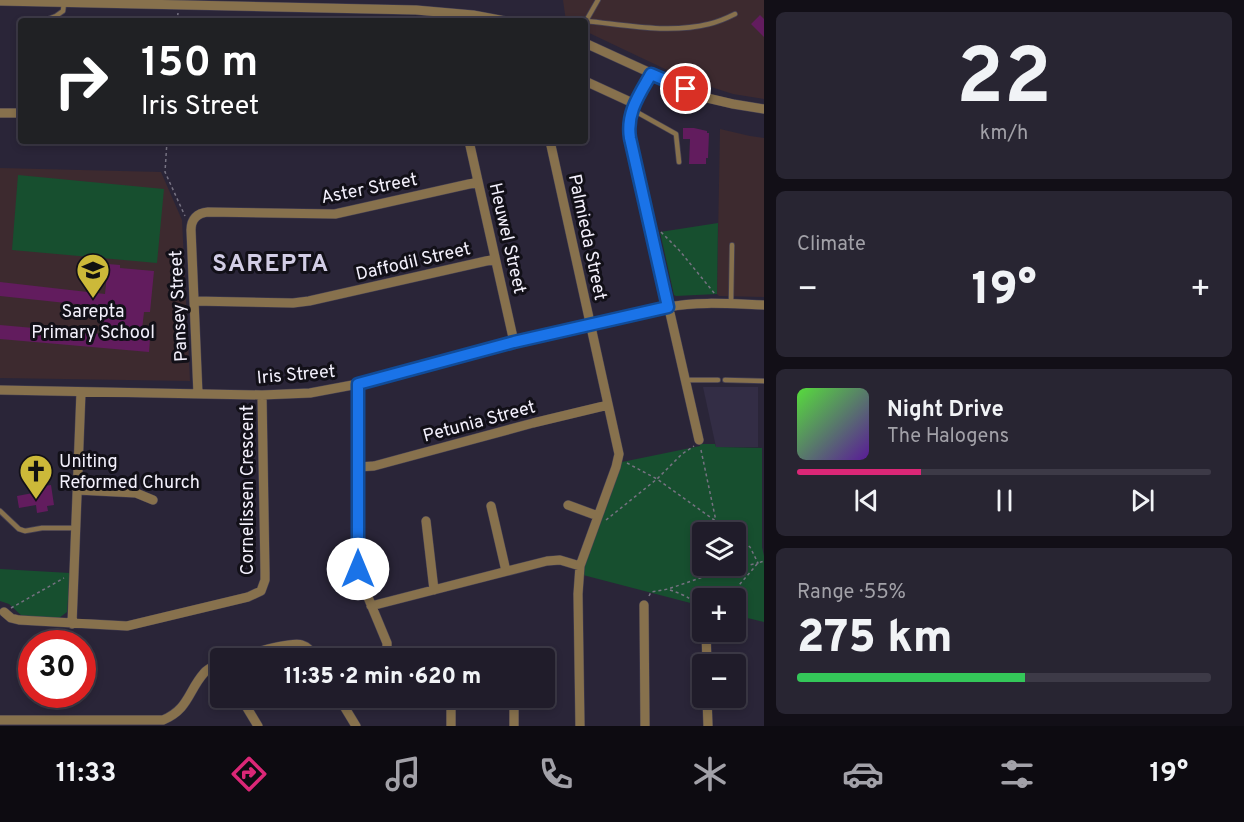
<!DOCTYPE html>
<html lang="en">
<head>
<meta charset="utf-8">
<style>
  :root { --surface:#201c2a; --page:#282532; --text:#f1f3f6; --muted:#a2a1a8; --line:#3d3a47; --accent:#db2777 }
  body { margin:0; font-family:Overpass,sans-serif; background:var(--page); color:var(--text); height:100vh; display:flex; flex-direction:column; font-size:22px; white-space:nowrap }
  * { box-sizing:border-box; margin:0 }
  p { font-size:20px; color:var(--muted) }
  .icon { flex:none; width:33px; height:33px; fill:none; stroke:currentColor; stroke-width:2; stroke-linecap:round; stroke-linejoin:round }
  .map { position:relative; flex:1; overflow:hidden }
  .details { display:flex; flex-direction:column; gap:12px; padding:12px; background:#120f17; width:480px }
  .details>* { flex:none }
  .top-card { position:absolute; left:18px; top:18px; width:570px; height:126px; border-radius:6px; box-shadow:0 3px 9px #0003,0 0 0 2px var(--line); background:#202124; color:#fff; overflow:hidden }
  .tools { position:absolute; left:692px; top:522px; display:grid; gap:12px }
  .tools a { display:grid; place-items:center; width:54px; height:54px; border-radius:6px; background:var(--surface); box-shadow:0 3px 9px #0003,0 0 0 2px var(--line); font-size:30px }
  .speed { position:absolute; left:18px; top:630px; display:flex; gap:12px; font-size:30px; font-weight:700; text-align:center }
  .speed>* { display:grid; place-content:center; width:78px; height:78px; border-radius:50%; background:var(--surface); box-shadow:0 3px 9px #0003,0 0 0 2px var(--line); line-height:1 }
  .speed .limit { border:9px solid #d22; background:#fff; color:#111 }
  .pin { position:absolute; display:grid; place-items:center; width:51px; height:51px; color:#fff; margin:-26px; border:3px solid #fff; border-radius:50%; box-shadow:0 2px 6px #0007 }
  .me { position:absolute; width:66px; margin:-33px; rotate:0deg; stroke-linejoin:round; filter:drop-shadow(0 0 4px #0008) }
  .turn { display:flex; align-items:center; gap:21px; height:126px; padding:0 24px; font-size:27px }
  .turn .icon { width:78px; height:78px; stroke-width:2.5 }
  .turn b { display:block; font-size:42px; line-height:51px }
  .big { font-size:45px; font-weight:800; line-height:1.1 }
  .details .card { flex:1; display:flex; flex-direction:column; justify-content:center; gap:9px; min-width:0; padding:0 21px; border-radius:9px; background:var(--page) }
  .details .dial { align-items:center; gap:0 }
  .dial b { font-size:78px; line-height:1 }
  .song { display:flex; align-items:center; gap:18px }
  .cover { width:72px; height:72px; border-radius:9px; background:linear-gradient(135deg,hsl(110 70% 55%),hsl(270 70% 35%)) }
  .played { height:6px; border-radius:3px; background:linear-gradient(90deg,var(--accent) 30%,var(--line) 30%) }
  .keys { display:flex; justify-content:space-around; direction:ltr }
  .heat { display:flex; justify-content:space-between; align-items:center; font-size:33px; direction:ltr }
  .charge { height:9px; border-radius:4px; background:linear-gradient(90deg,#34c759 55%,var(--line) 0) }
  .trip { position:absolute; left:210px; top:648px; width:345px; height:60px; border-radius:6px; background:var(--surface); box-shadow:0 3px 9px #0003,0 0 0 2px var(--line); font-weight:800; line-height:60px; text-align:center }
  .tab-bar { display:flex; height:96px; justify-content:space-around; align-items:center; background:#0d0b11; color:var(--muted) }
  .tab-bar .icon { width:42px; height:42px }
  .tab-bar .active { color:var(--accent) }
  .tab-bar b { font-size:27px; color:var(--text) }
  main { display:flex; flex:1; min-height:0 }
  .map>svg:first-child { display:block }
  .built { fill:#332d45 }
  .education { fill:#3d2a2f }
  .green { fill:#174f2f; fill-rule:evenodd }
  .building { fill:#621c5e }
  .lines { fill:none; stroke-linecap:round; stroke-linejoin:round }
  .lane-casing { stroke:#464153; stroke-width:6 }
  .street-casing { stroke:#464153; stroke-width:10 }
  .path { stroke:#767282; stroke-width:1.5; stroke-dasharray:3 3; stroke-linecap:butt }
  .lane { stroke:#87714d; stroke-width:4.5 }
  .street { stroke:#87714d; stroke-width:9 }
  .route-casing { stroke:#114b97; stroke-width:15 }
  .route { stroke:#1a73e8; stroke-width:10 }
  .labels { text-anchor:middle; stroke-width:6; stroke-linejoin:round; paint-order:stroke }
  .street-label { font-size:18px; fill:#f3f0fc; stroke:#121018 }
  .poi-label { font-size:18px; fill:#f3f0fc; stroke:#121018 }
  .district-label { font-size:24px; font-weight:bold; letter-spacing:1.5px; fill:#d2cde5; stroke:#121018 }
</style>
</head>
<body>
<main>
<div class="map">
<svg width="764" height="726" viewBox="0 0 764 726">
  <rect width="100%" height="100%" fill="#2a2538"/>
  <path class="built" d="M703,387H758V447H716Z"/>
  <path class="education" d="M563,0H764V99L733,94L686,79L585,31V21H566Z
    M720,129L750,136L764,138V297L719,296L717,294Z
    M0,168L161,172L182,220L190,381L0,378Z"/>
  <path class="green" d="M18,175L164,189L157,263L12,250Z
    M718,223L717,294L676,296L674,295L660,232Z
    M700,444H715L716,447L762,448V547L764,556V622L735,615V598H702V606L583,575L584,565L622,462L700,446ZM702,532H735V566H702Z
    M0,569L70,573L67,612L59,618L22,616L9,604L0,601Z"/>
  <path class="building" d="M760,15L764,19V37L751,24Z
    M683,128H694L707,131V133H709L708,158H706V164H689L690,139H683Z
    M108,264L120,265V268L154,271L150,312H144L141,338L150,339L149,352L0,339V325L101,334L104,307L0,296V282L105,294Z
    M43,483L44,486L51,485L54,505L47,506L48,511L37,513L36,505L19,508L17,496L33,493L32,485Z"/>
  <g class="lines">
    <defs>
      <path id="lane" d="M43,21L56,16L63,11L64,3
        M586,21C626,25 669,34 709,24C718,22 727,18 735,14
        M586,21L598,0
        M633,110L676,134L679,162
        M731,304L732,245
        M685,380H718
        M725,380L764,381
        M0,511L19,529L25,531L42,528H76"/>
      <path id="street" d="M0,1L416,10L473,15L505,21
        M585,43L703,97L733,104L764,109
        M651,74C639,95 627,113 630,138L699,440
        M585,81L635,104
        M0,113H21
        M469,141L514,342
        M550,141L619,454L616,467L580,566L578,594L580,726
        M194,301L293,303L309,301L495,259
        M358,384V569L360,578L387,643V658
        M0,390L262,395L310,393L358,384L514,342L668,307C700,301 732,304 764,305
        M198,394L191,230C191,219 197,213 208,212L335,214L478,182
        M358,467L374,466L533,423L608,405
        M77,490L136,493L153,500
        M568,505L598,516
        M491,506L506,571
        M426,521L434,590
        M644,605L645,726
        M371,606L547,561L560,560L580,566
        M4,612L11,618L19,620L127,626L248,597L261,591L265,580V572L262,395
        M72,624L81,392
        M706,632L707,664
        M235,658C248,655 291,641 302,645C309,647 312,653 315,658
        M479,658C490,655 501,650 511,658
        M241,698L258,726
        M339,698L356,726
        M514,698V726
        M707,698L708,726
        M0,720H163C189,709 188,691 204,673C208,668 215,666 220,663
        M451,726V698"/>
    </defs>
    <use href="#lane" class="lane-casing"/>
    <use href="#street" class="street-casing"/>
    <path class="path" d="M177,21L178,13
      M167,141L165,172L185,216
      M661,232L679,250L715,294
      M701,450L716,521
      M627,463L657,479L731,532
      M606,520L657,479L682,454L694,446
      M670,590C687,596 692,598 702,613
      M649,596L651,592L668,589L718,572L758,563L750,547L735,536
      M728,598L758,563L764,561
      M11,608L64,578"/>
    <use href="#lane" class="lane"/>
    <use href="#street" class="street"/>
  </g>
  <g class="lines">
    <defs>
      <path id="route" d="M358,569V384L514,342L668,307L630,138C626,113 639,95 651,74L686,89"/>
    </defs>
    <use href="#route" class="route-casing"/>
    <use href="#route" class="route"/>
  </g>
  <defs>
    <symbol id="school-pin" viewBox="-11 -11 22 30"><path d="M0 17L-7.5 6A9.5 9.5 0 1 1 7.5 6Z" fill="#ccb939" stroke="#121018"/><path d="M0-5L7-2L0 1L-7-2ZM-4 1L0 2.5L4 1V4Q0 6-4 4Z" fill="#111"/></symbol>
    <symbol id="church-pin" viewBox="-11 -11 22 30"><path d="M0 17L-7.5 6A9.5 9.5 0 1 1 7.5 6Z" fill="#ccb939" stroke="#121018"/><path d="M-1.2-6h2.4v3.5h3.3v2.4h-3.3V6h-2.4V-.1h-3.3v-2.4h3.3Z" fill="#111"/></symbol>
  </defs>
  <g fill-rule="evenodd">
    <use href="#school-pin" x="74" y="251" width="38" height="52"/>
    <use href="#church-pin" x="17" y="452" width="38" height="52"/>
  </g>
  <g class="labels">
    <g class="street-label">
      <text transform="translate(369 188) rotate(-11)" y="6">Aster Street</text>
      <text transform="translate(588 237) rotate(78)" y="6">Palmieda Street</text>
      <text transform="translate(508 238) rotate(77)" y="6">Heuwel Street</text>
      <text transform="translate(413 261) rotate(-13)" y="6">Daffodil Street</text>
      <text transform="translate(178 306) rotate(-93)" y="6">Pansey Street</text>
      <text transform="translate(296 374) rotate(-5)" y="6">Iris Street</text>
      <text transform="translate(479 421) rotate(-15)" y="6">Petunia Street</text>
      <text transform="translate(247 490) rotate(-90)" y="6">Cornelissen Crescent</text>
    </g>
    <g class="poi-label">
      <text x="93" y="317">Sarepta<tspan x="93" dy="21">Primary School</tspan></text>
      <text x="59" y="467" text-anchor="start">Uniting<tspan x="59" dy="21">Reformed Church</tspan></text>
    </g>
    <g class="district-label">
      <text x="271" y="271">SAREPTA</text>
    </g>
  </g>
</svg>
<div class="tools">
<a><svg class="icon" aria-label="layers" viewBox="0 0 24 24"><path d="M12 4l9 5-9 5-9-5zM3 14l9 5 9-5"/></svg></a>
<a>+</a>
<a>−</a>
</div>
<div class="speed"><div class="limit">30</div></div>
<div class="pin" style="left:686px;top:89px;background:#d93025"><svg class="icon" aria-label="arrive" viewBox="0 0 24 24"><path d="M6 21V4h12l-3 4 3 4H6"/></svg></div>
<svg class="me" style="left:358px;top:569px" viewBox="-20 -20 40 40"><circle r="19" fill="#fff"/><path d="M0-13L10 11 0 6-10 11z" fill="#1a73e8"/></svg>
<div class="trip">11:35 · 2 min · 620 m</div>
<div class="top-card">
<div class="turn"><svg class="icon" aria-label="right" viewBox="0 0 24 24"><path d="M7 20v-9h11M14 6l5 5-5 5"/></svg><div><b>150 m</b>Iris Street</div></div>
</div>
</div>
<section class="details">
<div class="card dial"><b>22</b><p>km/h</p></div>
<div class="card"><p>Climate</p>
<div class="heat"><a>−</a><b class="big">19°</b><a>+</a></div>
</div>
<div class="card">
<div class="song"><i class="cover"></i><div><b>Night Drive</b><p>The Halogens</p></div></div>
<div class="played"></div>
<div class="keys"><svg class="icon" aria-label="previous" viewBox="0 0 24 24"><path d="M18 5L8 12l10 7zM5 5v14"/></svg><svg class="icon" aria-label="pause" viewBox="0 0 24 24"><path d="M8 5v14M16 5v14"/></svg><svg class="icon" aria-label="next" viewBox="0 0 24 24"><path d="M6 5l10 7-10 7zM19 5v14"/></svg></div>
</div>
<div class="card"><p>Range · 55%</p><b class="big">275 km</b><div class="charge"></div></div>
</section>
</main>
<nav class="tab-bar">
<b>11:33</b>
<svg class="icon active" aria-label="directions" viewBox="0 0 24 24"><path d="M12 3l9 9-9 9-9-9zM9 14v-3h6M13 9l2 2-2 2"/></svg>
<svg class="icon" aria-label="music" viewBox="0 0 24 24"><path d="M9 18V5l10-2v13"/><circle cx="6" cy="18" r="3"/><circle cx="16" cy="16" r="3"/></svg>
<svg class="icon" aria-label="phone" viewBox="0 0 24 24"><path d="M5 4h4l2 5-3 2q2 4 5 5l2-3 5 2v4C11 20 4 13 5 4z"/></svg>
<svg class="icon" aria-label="climate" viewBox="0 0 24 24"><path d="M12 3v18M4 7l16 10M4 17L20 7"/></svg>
<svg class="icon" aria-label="car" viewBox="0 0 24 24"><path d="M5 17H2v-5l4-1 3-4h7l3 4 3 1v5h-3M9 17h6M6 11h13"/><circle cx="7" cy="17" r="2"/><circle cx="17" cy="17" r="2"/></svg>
<svg class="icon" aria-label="filters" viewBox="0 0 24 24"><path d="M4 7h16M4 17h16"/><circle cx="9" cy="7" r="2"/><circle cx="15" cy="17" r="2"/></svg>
<b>19°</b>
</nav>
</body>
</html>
